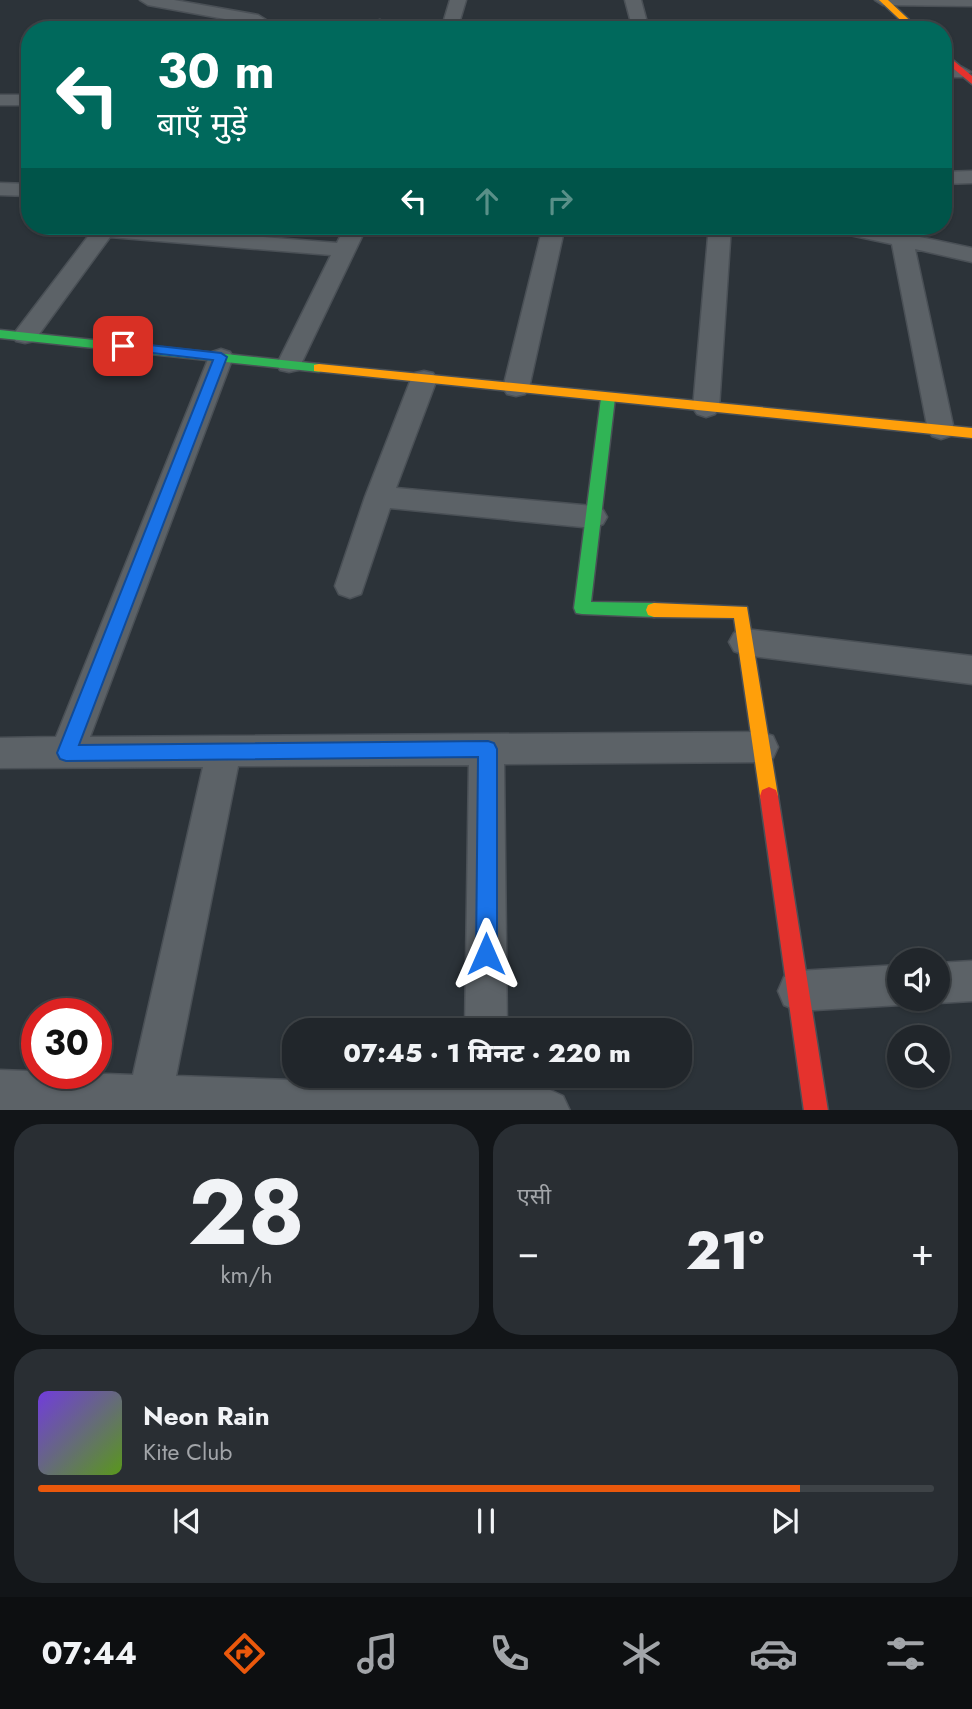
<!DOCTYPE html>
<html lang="hi">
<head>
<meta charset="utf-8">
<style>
  :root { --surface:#21262b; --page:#292e33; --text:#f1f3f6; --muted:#a2a5a9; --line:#3e4347; --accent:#ea580c }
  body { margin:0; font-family:Jost,"Noto Sans Devanagari",sans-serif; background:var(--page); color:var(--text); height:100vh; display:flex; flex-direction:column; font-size:26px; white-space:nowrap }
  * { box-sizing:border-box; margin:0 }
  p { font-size:23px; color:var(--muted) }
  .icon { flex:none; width:38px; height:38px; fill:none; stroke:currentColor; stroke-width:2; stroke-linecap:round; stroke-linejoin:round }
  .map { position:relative; height:1110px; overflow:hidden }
  .details { display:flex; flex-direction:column; gap:14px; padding:14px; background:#121518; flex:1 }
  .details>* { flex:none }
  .banner { position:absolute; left:21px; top:21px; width:931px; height:214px; border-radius:28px; box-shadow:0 2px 5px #0004,0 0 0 2px var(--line); background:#00695c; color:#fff; overflow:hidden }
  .controls { position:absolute; left:887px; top:948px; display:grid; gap:14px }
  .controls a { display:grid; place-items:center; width:63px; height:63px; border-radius:50%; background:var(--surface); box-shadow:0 2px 5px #0004,0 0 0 2px var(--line); font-size:35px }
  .speed { position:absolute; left:21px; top:998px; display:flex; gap:14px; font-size:35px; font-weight:700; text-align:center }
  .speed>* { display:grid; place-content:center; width:91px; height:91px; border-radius:50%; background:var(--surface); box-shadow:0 2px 5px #0004,0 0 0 2px var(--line); line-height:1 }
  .speed .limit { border:10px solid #d22; background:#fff; color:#111 }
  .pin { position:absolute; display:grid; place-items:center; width:60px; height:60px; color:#fff; margin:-30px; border-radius:14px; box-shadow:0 4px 10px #0006 }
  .me { position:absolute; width:77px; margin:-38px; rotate:0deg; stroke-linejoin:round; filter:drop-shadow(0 0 5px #0008) }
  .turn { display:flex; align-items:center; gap:24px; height:147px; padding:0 21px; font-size:32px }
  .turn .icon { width:91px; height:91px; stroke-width:2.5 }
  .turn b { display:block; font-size:49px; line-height:60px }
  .lanes { display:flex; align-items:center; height:66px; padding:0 21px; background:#0003; justify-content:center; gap:35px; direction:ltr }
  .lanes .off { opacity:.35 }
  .big { font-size:52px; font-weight:800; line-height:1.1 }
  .details .widget { flex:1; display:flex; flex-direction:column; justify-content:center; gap:10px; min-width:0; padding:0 24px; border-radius:28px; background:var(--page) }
  .details .dial { align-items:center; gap:0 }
  .dial b { font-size:91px; line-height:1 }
  .song { display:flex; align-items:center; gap:21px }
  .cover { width:84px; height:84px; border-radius:10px; background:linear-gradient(135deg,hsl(260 70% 55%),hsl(90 70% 35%)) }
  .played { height:7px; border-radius:4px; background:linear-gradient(90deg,var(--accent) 85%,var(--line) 85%) }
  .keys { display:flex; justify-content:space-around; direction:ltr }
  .heat { display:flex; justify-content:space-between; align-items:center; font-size:38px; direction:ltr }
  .details .tiles { flex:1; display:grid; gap:14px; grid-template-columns:1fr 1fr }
  .widget:last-child { grid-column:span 2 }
  .trip { position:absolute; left:282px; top:1018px; width:410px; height:70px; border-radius:28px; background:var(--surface); box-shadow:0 2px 5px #0004,0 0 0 2px var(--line); font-weight:800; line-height:70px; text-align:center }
  .tabs { display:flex; height:112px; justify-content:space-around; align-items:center; background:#0d0f11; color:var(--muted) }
  .tabs .icon { width:49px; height:49px }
  .tabs .on { color:var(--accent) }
  .tabs b { font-size:32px; color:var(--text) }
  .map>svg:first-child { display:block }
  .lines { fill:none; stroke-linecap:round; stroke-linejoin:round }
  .street-casing { stroke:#4a5056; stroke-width:3 }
  .fast-casing { stroke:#4a5056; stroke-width:3 }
  .slow-casing { stroke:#4a5056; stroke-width:3 }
  .jam-casing { stroke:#4a5056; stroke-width:3 }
  .street { fill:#5c6267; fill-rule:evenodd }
  .fast { fill:#30b455; fill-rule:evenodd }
  .slow { fill:#ff9f0a; fill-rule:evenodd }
  .jam { fill:#e5322d; fill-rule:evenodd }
  .route { fill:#1a73e8; stroke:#114b97; stroke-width:2 }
</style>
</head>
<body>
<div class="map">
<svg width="972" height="1111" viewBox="0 0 972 1111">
  <rect width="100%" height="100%" fill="#2c3339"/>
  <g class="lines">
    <defs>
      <path id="street" d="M140,0H174L258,15L266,20L259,30H242L247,23L148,5Z
        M450,0H466L457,30H441Z
        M625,0H641L649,30H633Z
        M875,0H972V6L883,5Z
        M380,20L388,25L385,30H369L374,22Z
        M943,67H962L971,72L962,77H943Z
        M0,95H30V105H0Z
        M972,171V183L943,184V172Z
        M0,183L30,184V196L0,195Z
        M96,226H131L337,243L345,226H367L301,364L298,370L289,372L280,370L277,364L331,255L110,237L34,341L25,343L16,341L13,336L16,331Z
        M543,226H565L529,388L525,394L516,396L507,394L503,388Z
        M709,226H731L719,408L715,414L706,417L697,414L693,408Z
        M828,226H868L972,248V262L915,249L954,430L950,436L941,439L932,436L928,430L892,244L831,231Z
        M221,349L230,352L233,357L90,737L761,732L773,736L778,747L773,758L761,762L504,764L507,1031H465L469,765L238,766L176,1076L464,1086L465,1076H507L508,1088L548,1089L563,1096L570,1111H0V1070L133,1075L203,767L0,768V738L56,737L209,357L212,352Z
        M424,371L433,373L437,379L396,488L593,506L603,510L607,517L603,524L593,528L390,508L361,594L350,598L339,594L335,586L365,497L411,379L415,373Z
        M745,629L972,656V684L745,655L734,651L729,642L734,633Z
        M972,961V1001L938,1003L928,999H938V963Z
        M900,965V999H914L900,1005L798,1011L784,1005L778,991L784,977L798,971Z"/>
      <path id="fast" d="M0,330L319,364L326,368L319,372L0,338Z
        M608,394L615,398L591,602L654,603L660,605L662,610L660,615L654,617L582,614L576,613L574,608L601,398Z"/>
      <path id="slow" d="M879,0H888L920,30H911Z
        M319,364L972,428V438L314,371V365Z
        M654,603L747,607L778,796L776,802L769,805L762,802L760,796L734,618L654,617L648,615L646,610L648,605Z"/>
      <path id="jam" d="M943,52L972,76V84L943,60Z
        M769,787L776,790L778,796L828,1111H804L760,796L762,790Z"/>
    </defs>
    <use href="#street" class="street-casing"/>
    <use href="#fast" class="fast-casing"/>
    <use href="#slow" class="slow-casing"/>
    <use href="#jam" class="jam-casing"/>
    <use href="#street" class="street"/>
    <use href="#fast" class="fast"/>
    <use href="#slow" class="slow"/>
    <use href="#jam" class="jam"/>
  </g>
  <path class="route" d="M123,342L221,353L227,357L79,745L488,741L494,743L497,749V954L494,961L486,965L479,961L476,954L478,757L66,761L60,759L57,753L213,360L118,349V343Z"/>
</svg>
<div class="controls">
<a><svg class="icon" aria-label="sound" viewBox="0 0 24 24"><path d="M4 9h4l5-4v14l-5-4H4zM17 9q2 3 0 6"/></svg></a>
<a><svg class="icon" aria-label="search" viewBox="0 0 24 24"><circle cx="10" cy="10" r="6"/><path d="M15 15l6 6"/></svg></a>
</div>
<div class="speed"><div class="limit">30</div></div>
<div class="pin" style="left:123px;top:346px;background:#d93025"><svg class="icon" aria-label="arrive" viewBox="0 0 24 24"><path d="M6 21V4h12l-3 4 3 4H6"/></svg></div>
<svg class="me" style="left:486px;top:954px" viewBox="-20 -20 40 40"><path d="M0-17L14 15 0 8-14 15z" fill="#1a73e8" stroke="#fff" stroke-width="4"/></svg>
<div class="trip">07:45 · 1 मिनट · 220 m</div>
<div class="banner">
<div class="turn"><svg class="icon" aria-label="left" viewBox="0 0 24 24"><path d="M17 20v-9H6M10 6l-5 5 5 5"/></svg><div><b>30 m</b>बाएँ मुड़ें</div></div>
<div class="lanes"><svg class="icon" aria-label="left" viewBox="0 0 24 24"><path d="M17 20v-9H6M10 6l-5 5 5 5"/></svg><svg class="icon off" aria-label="ahead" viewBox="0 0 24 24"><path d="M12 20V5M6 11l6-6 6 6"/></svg><svg class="icon off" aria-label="right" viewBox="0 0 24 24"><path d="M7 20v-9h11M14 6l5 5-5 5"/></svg></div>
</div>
</div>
<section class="details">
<div class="tiles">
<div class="widget dial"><b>28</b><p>km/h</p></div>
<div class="widget"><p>एसी</p>
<div class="heat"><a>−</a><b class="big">21°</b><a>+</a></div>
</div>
<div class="widget">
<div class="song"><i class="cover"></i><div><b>Neon Rain</b><p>Kite Club</p></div></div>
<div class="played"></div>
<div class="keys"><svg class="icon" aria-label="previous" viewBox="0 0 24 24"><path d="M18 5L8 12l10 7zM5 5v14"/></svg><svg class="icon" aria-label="pause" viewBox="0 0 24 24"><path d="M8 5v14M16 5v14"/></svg><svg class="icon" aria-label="next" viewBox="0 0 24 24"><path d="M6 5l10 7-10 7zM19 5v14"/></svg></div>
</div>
</div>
</section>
<nav class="tabs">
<b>07:44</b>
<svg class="icon on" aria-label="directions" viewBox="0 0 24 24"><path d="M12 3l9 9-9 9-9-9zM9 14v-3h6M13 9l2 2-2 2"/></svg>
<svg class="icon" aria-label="music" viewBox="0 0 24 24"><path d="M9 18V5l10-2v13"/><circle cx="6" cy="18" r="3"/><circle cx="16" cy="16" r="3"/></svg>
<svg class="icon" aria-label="phone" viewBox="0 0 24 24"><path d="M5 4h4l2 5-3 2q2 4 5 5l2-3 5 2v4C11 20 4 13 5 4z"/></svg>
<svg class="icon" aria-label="climate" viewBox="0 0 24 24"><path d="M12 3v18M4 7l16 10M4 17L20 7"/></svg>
<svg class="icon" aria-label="car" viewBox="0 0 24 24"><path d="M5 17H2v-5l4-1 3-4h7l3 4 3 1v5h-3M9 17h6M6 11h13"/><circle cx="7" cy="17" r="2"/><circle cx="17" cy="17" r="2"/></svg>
<svg class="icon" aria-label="filters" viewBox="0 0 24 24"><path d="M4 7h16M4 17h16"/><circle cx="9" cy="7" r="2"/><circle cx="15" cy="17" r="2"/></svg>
</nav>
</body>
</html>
